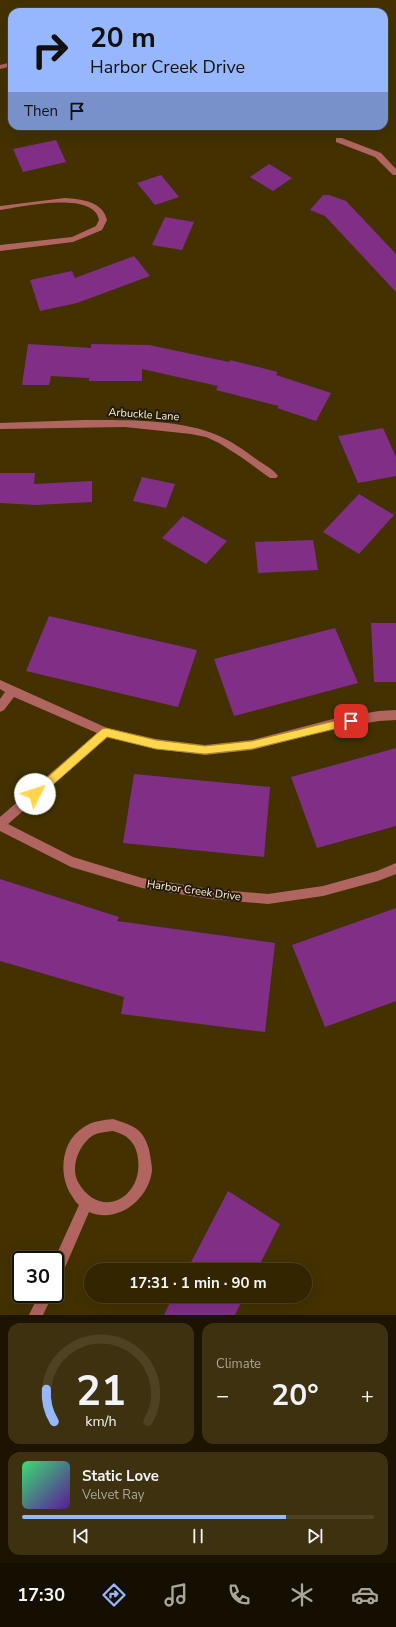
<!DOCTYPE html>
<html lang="en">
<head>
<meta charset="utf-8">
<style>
  :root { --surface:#322500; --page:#3d310f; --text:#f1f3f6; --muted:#a8a599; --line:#4d4222; --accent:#96b6fd }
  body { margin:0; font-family:"Nunito Sans",sans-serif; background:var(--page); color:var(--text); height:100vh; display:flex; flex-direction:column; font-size:15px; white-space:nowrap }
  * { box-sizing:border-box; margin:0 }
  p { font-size:13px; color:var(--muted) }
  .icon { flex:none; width:22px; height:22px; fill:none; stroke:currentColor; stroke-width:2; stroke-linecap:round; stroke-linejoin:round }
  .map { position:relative; height:1315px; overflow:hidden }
  .side { display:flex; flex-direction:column; gap:8px; padding:8px; background:#1c1400; flex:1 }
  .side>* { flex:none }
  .hud { position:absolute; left:8px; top:8px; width:380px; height:122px; border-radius:12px; box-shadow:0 4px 16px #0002,0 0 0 1px var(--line); background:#96b6fd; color:#111; overflow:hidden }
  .speed { position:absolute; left:12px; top:1251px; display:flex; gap:8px; font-size:20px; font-weight:700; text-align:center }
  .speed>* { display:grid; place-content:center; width:52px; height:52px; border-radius:50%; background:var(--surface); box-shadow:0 4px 16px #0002,0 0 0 1px var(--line); line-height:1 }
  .speed .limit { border:2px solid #111; border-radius:6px; background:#fff; color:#111 }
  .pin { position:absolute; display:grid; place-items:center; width:34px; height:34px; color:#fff; margin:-17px; border-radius:8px; box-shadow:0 2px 6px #0006 }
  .me { position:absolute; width:44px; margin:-22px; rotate:49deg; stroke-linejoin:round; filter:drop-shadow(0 0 3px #0008) }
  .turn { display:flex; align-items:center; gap:14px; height:84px; padding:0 16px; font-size:18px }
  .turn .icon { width:52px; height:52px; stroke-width:2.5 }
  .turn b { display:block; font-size:28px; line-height:34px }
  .then { display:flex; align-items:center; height:38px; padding:0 16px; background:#0003; gap:8px; font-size:15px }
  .big { font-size:30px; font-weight:700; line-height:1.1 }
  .side .card { flex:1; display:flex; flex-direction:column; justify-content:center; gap:6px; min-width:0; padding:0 14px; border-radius:12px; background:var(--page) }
  .side .dial { align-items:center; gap:0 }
  .dial svg { height:104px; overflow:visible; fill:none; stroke:var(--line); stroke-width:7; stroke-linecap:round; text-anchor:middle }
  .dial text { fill:var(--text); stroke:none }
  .song { display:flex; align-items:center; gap:12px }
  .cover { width:48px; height:48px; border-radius:6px; background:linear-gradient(135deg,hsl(140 70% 55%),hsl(270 70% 35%)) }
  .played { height:4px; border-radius:2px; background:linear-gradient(90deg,var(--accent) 75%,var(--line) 75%) }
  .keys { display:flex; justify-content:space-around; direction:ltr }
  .heat { display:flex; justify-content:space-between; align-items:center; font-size:22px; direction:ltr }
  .side .tiles { flex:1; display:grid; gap:8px; grid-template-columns:1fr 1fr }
  .card:last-child { grid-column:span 2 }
  .trip { position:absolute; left:84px; top:1263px; width:228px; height:40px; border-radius:20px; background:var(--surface); box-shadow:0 4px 16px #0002,0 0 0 1px var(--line); font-weight:700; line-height:40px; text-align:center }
  .tab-bar { display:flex; height:64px; justify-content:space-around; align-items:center; background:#140f00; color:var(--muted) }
  .tab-bar .icon { width:28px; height:28px }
  .tab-bar .selected { color:var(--accent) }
  .tab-bar b { font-size:18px; color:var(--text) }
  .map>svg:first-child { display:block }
  .building { fill:#812f86 }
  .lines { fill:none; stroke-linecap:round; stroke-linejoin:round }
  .minor { fill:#b06560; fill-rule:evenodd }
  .route { fill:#ffd54a; stroke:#a68a30 }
  .labels { text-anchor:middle; stroke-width:4; stroke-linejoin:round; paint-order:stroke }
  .street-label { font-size:11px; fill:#fdf1d9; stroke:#231a08 }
</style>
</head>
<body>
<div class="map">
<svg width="396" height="1315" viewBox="0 0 396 1315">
  <rect width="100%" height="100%" fill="#433100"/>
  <path class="building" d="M56,140L66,162L23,172L13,149Z
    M269,164L292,178L273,191L250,177Z
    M161,175L179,197L155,205L137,183Z
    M323,195H329L346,201L396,254V292L325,216L310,210Z
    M165,217L194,222L182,250L152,245Z
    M134,256L150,276L77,303L40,311L30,280L72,271L75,278Z
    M28,344L91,348V344L149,345L229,362L230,360L278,372L276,375L331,393L316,421L277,408L279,406L216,390L218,386L142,369V381H89V378L51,376L49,385H22Z
    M383,428L396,457V476L358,483L338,436Z
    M0,473H35L34,484L92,481V502L36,505L0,503Z
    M142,477L175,484L166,508L133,501Z
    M359,494L394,515L359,554L323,532Z
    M183,516L227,541L206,564L162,538Z
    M313,540L318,570L258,573L255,542Z
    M49,616L197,650L178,707L26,671Z
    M371,623H396V682H374Z
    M335,628L358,683L234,716L214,659Z
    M396,748V826L317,848L291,777Z
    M134,774L270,787L264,857L123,843Z
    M0,879L119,917L117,921L275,943L265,1032L121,1014L124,997L0,961Z
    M396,908V1001L325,1027L292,945Z
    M228,1191L280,1224L257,1270H187Z
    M173,1296H244L235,1315H164Z"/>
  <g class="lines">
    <path class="minor" d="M12,62V66L0,69V65Z
      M336,138H342L381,153L396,169V175H393L375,157L336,142Z
      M65,198C80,199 103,201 107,220L102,230L73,242L0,251V245L72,237L96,226L99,220C94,190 20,207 0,210V206Z
      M84,420C124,420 180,419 217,435C231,441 244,450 256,459C263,464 273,469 278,476L276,478H270L241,457L219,443L206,437L191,434L125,427L0,429V423Z
      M0,680L107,728L156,739L205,745L252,740L337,718L379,711L396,710V720L379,721L337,728L252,750L205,755L156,749L108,737L8,824L73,857L142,878L210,889L268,894L323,886L377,871L396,863V874L378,881L323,896L268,904L210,899L142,888L71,867L0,831V817L97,733L14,697L4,710L0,712V699L5,692L0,689Z
      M113,1119C121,1122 131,1124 138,1130C145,1136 149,1147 150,1155C151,1160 152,1166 152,1171C148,1200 118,1224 89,1212L60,1279L55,1281L54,1260L79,1205C75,1202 73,1197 70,1193C58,1172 62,1140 84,1127C93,1121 103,1120 113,1119ZM113,1131C119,1133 125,1135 129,1139C135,1145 137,1151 138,1159C143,1198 100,1221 78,1182C70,1167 79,1145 92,1136C98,1132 106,1132 113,1131Z
      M39,1294H53L43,1315H29Z"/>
  </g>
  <path class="route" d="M351,717L354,718L356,721L354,724L351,725L252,749L205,754L156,749L107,737L39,797L35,798L32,797L30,794L32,791L102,729L106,728L156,740L205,746L252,741Z"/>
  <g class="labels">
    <g class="street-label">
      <text transform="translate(144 414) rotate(4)" y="4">Arbuckle Lane</text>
      <text transform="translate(194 890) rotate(8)" y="4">Harbor Creek Drive</text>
    </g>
  </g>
</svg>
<div class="speed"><div class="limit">30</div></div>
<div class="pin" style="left:351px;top:721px;background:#d93025"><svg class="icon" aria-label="arrive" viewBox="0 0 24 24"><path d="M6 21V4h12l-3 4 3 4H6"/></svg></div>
<svg class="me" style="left:35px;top:794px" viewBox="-20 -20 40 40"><circle r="19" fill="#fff"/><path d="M0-13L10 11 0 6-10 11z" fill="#ffd54a"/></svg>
<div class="trip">17:31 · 1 min · 90 m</div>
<div class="hud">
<div class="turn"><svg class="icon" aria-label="right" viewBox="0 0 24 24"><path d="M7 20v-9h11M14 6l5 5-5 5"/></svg><div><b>20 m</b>Harbor Creek Drive</div></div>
<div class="then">Then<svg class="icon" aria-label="arrive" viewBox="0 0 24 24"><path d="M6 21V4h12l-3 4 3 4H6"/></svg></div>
</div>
</div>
<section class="side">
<div class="tiles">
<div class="card dial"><svg viewBox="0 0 100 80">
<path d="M14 69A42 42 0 1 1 86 69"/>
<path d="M14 69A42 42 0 0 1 8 44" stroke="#96b6fd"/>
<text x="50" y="56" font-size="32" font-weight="700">21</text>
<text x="50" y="72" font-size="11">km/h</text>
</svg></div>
<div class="card"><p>Climate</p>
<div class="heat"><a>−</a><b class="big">20°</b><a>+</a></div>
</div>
<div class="card">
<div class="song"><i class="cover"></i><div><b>Static Love</b><p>Velvet Ray</p></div></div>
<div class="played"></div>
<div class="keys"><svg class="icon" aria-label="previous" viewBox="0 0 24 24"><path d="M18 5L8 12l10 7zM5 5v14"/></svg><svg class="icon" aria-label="pause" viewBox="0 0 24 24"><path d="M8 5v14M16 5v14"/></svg><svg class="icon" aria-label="next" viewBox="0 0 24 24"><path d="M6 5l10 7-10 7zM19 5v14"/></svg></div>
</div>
</div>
</section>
<nav class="tab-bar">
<b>17:30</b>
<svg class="icon selected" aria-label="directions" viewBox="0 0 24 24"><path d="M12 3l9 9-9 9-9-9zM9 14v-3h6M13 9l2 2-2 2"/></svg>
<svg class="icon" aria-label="music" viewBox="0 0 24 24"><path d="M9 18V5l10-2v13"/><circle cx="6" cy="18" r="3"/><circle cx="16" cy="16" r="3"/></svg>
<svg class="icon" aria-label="phone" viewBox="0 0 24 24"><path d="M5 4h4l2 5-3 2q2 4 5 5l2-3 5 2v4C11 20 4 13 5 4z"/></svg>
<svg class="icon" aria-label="climate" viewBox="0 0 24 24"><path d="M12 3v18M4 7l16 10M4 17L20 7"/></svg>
<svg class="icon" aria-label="car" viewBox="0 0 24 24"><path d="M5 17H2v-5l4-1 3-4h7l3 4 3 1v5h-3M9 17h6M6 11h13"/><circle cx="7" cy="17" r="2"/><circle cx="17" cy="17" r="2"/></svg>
</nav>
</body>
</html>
